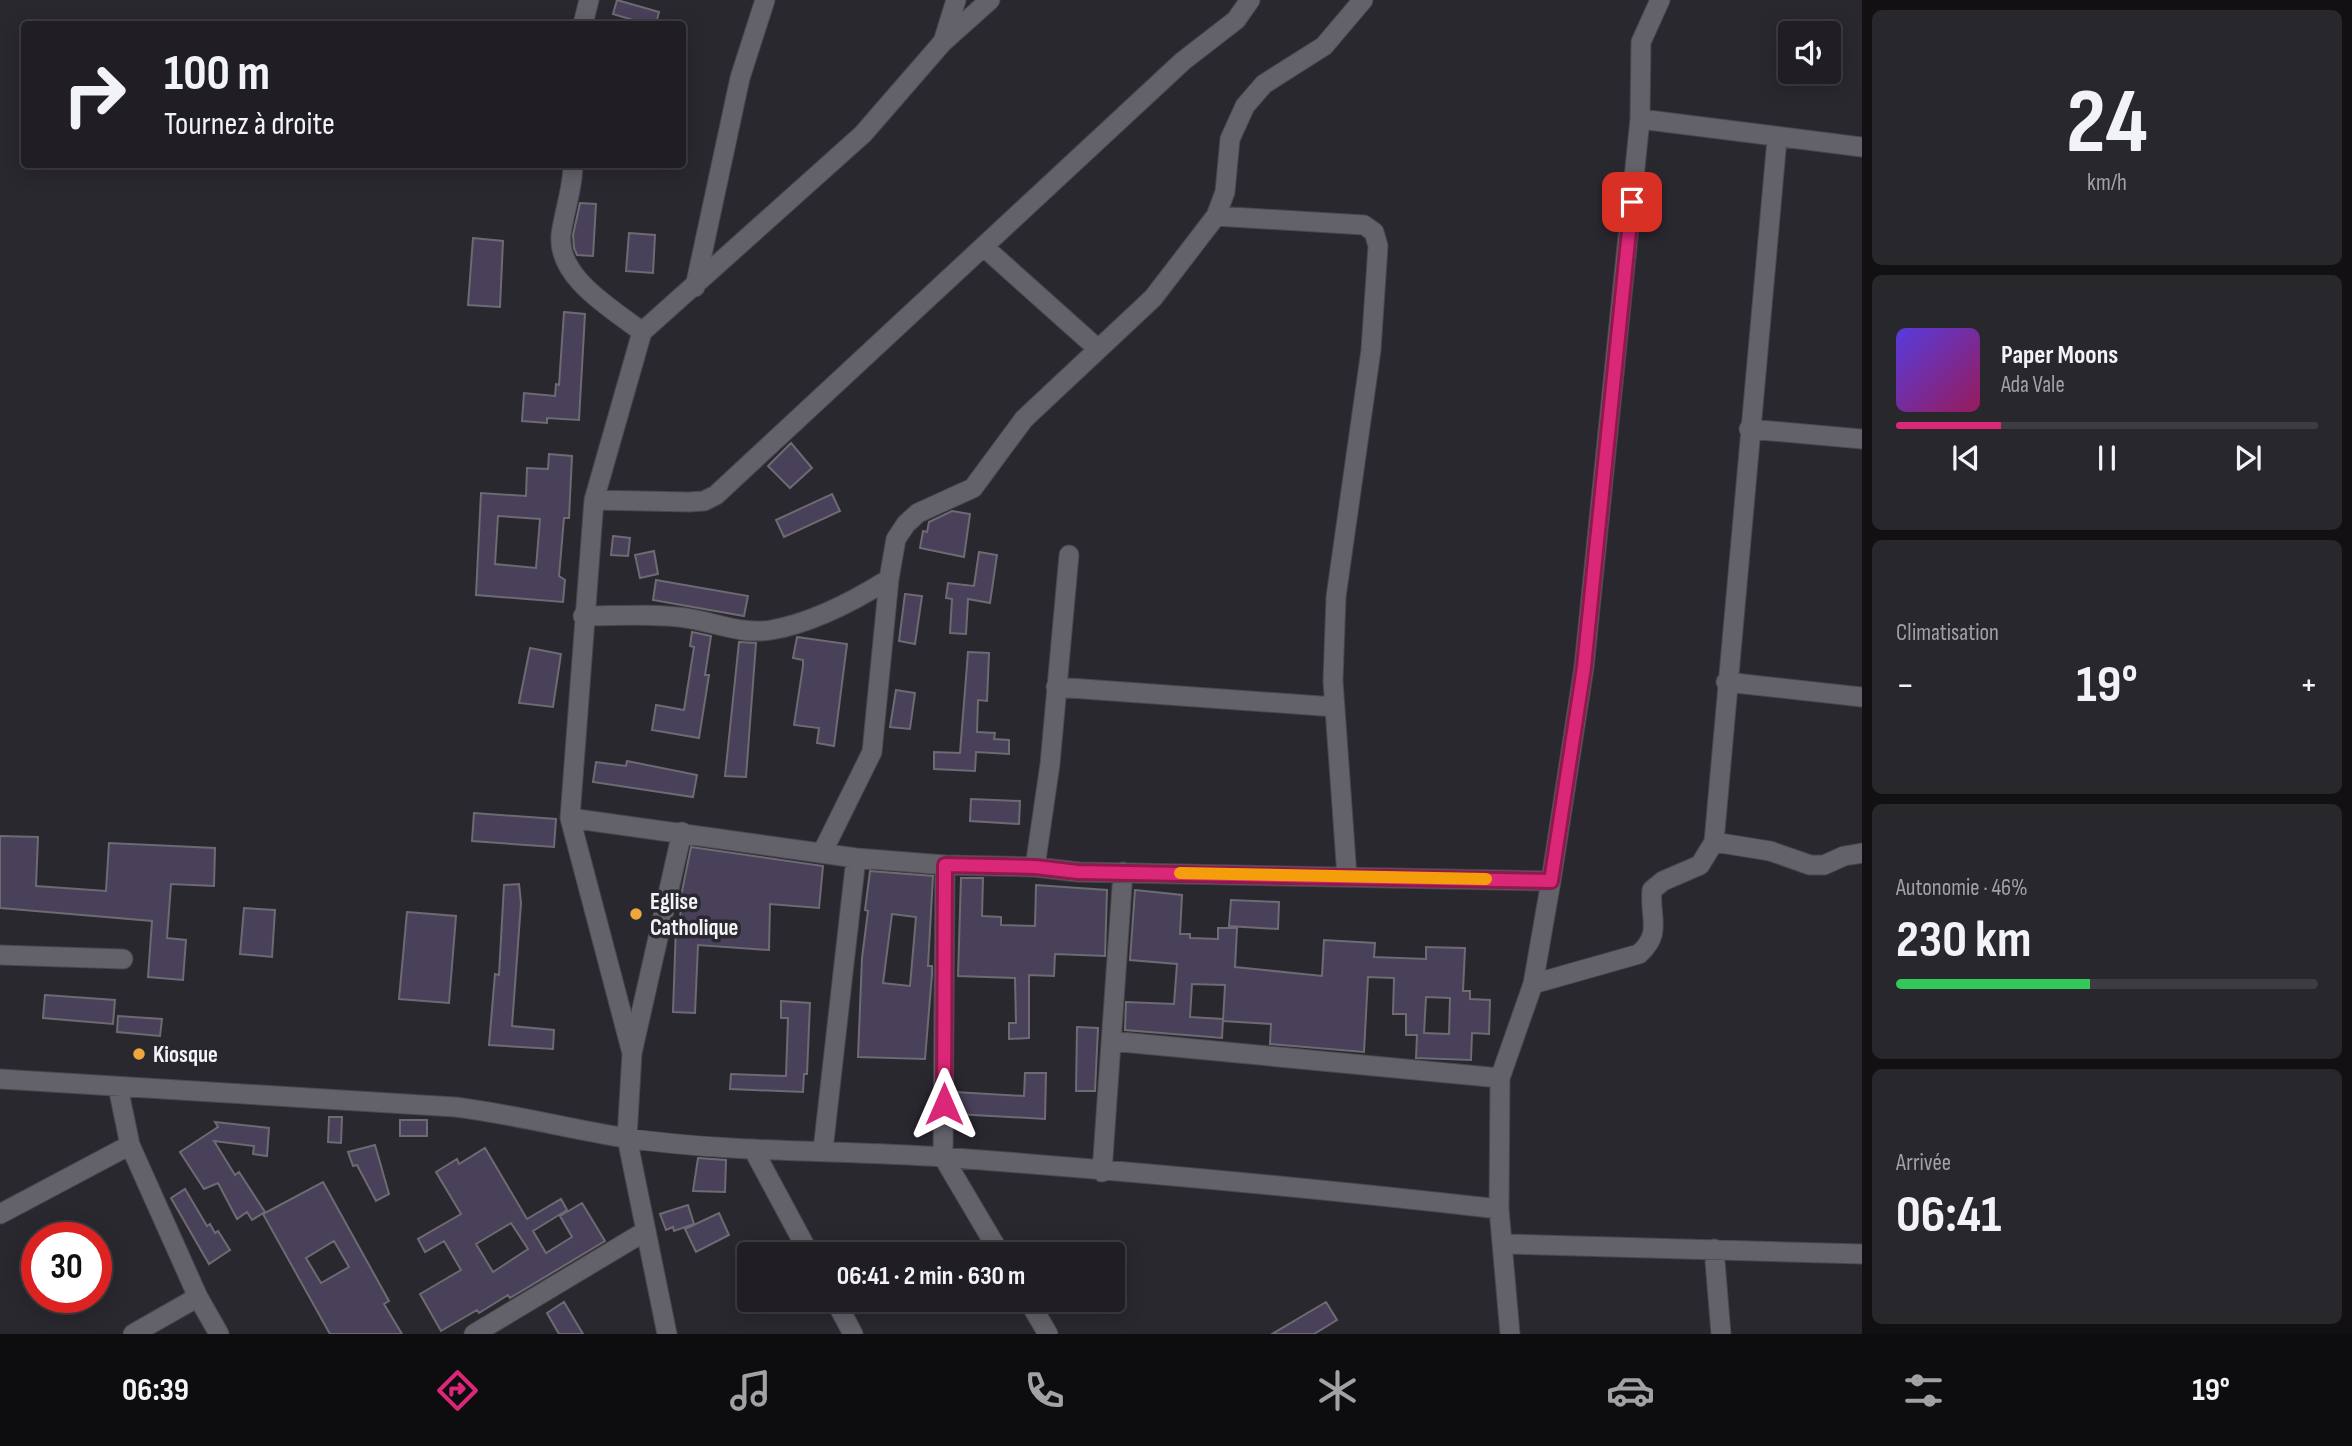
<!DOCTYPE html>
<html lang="fr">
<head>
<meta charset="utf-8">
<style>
  :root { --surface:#201e23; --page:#28272b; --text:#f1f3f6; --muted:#a2a2a6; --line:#3d3c41; --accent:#db2777 }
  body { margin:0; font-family:"Sofia Sans Condensed",sans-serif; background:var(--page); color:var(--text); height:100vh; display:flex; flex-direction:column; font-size:26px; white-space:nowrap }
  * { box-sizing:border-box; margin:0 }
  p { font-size:23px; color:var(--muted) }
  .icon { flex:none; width:38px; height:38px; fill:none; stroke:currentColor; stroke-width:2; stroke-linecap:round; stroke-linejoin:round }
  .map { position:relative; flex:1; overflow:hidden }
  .panel { display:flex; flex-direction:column; gap:10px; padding:10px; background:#121013; width:490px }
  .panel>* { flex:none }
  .hud { position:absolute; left:21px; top:21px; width:665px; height:147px; border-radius:7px; box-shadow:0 4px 18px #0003,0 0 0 2px var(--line); background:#201e23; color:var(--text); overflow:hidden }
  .fabs { position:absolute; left:1778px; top:21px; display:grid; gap:14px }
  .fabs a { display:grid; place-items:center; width:63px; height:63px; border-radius:7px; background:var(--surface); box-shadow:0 4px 18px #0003,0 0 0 2px var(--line); font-size:35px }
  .speed { position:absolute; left:21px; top:1222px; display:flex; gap:14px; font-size:35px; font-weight:700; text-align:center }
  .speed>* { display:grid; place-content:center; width:91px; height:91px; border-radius:50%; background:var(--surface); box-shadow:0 4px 18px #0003,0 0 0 2px var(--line); line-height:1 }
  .speed .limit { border:10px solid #d22; background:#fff; color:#111 }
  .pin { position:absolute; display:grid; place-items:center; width:60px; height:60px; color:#fff; margin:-30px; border-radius:14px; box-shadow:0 4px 10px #0006 }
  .me { position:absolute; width:77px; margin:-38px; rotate:0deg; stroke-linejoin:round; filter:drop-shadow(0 0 5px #0008) }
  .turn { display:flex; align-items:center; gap:24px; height:147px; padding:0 28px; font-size:32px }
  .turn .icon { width:91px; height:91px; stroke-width:2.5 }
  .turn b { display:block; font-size:49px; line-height:60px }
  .big { font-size:52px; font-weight:700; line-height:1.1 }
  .panel .card { flex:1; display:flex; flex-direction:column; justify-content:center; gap:10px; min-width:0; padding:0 24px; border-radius:10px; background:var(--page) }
  .panel .dial { align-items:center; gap:0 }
  .dial b { font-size:91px; line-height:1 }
  .song { display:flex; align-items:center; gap:21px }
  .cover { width:84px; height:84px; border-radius:10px; background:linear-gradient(135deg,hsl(250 70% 55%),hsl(330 70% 35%)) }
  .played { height:7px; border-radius:4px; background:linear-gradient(90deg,var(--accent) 25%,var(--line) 25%) }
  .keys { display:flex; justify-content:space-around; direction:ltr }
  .heat { display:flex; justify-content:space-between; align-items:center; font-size:38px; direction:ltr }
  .charge { height:10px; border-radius:5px; background:linear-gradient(90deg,#34c759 46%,var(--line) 0) }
  .trip { position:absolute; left:737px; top:1242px; width:388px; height:70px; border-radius:7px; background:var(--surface); box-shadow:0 4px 18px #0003,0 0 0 2px var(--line); font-weight:700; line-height:70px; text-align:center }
  .menu { display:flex; height:112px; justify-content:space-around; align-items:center; background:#0d0c0e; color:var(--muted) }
  .menu .icon { width:49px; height:49px }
  .menu .active { color:var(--accent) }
  .menu b { font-size:32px; color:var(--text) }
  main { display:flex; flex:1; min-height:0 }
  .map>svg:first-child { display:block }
  .building { fill:#49415a; stroke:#6d6a72; stroke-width:2; fill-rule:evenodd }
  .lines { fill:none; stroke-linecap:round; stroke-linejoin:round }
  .minor-casing { stroke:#49474d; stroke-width:21 }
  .minor { stroke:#636169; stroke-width:19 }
  .route-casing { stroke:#8e194d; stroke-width:18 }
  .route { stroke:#db2777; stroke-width:12 }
  .slow { stroke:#f59e0b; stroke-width:12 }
  .poi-dot { fill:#efa73d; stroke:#2a282f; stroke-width:2.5 }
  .labels { text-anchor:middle; stroke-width:7; stroke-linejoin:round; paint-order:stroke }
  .poi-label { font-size:23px; font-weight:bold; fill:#f3f2f7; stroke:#2a282f; text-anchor:start }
</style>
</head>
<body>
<main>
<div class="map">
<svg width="1862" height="1334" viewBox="0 0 1862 1334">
  <rect width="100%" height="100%" fill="#2a282f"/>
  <path class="building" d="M617,0L659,12L656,24H632L633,20L613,14Z
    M580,203L596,204L593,256L577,255L574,248L573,235Z
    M629,233L655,235L653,273L626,271Z
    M473,238L503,241L500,307L468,305Z
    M564,312L585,314L579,420L547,418V423L522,421L524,393L555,396L556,384L559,385Z
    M791,443L812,468L790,488L768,466Z
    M549,454L572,456L569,518H564L559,576L565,580L563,602L476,595L481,493L526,496L527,468L548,469ZM498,516L540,519L536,568L495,564Z
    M832,494L840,511L784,537L776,520Z
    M952,511L970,514L964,557L920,548L923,531L927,532L929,522Z
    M613,536L630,538L628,556L611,555Z
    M654,551L658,574L640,578L635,555Z
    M979,552L997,555L990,603L968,599L966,634L950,633L952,599L946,598L948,583L974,586Z
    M656,580L748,596L744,616L653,600Z
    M905,594L922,596L915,644L899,641Z
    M692,632L711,636L705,675H709L699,738L652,730L656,705L684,710L694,647L690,646Z
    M797,637L847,644L834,746L817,743L819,728L794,725L803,666V660L793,658Z
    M739,642L756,643L746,777L725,776Z
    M530,648L561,654L553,707L519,703Z
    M968,652L989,653L987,701L978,700L977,732L995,733L994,739L1009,740V754L976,752L975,771L934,769V752L960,753Z
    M896,690L915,693L910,729L890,727Z
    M627,761L697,775L693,797L593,782L596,762L626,766Z
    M971,799L1020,801L1019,824L970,821Z
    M474,813L556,819L554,847L472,841Z
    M0,836L38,837L36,886L106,891L109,843L215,848L214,886L171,884L167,938L186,940L183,980L148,977L152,921L0,908Z
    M691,847L823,866L819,908L770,904L769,950L698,945L695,1013L673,1012L676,925H680L681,896Z
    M870,871L933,876L928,966H932V974L925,1059L858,1057L862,958L868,911L865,910ZM892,914L916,917L910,986L883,983Z
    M961,878H983L982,916L1001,917V925L1035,926L1036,885L1107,890L1105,956L1055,954L1054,976L1029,975V1038L1009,1039V1023H1016L1015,978L958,976Z
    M519,884L521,903L512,1026L554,1030L553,1049L489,1045L495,974L499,975L504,885Z
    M1135,890L1182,895L1180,934H1190V938L1218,939V928H1237L1235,967L1322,976L1324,940L1375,943L1374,957L1426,959V947L1465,948L1463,991H1470V999L1490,1000L1489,1034L1472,1033L1471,1060L1416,1058L1417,1035H1406V1014H1393L1394,978L1368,977L1364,1052L1270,1044L1271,1024L1223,1021L1225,985L1192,984L1190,1017L1223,1019L1222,1038L1125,1030L1126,1002L1174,1004L1177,964L1130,960ZM1426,997L1450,998L1449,1034L1424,1033Z
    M1231,900L1279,902L1278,929L1229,926Z
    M244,908L275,910L272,957L240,954Z
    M407,912L456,916L449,1003L399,999Z
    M45,995L115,1000L113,1024L43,1018Z
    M781,1001L810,1003L807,1074H804L803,1092L730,1089L731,1074L786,1076L788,1018H781Z
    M118,1016L162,1019L160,1036L117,1032Z
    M1077,1027L1098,1028L1095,1091H1076Z
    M1025,1073H1046L1045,1119L956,1114V1092L1024,1096Z
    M329,1117H342L341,1143L328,1142Z
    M400,1120H427V1136H400Z
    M215,1122L269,1128L267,1156L253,1154L254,1146L214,1141L235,1175L239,1172L265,1212L252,1220L247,1212L237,1219L218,1183L204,1189L180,1152L218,1127Z
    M375,1145L389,1194L376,1201L357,1165L353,1166L348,1152Z
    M485,1148L527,1219L561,1199L567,1210L533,1231L546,1253L572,1237L560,1216L582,1203L605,1241L510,1298L508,1295L479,1313L477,1310L441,1331L420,1294L461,1270L444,1241L425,1252L418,1239L461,1214L436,1172L457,1159L459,1164ZM511,1223L528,1249L493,1272L476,1244Z
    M698,1158L726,1160L725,1192L693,1191Z
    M323,1182L389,1301L384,1304L402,1334H330L263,1214ZM334,1241L349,1267L321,1283L306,1258Z
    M185,1189L207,1226L210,1224L215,1233L218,1231L230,1250L209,1264L171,1198Z
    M688,1205L694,1224L674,1231L673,1227L666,1230L660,1214Z
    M719,1213L729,1235L696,1252L685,1229Z
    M564,1302L583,1334H559L547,1313Z
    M1326,1302L1337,1320L1314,1334H1272Z"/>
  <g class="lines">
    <defs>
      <path id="minor" d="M583,24L589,0
        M943,42L956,0
        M1640,119L1862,147
        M573,164C573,189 564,211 561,235C557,278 613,309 642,332
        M1216,216L1364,225L1374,232L1378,246L1371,350L1336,597L1333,681L1347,876
        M984,247L1098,349
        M695,287L740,78L765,0
        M1749,429L1862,439
        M594,500L689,502L704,501L716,495L1183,61L1236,20L1250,0
        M583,616C617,616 653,613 686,618C714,622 742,635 771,630C813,623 854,601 889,579
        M1726,682L1862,697
        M1056,687L1335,707
        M570,818L594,500L642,332L863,134L942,43L990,0
        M1714,842L1770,851L1810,865H1824L1844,856L1862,853
        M823,851L872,752L889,579L896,539L906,524L918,513L973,488L1024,419L1153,298L1216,216L1225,192L1230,139L1245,106L1264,84L1324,46L1363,0
        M945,865L943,1157L1001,1255
        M1035,867L1050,764L1069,555
        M1551,881L1584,667L1640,119L1641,42L1660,0
        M0,955L123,959
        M1533,984L1639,954C1663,933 1649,917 1652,890L1663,881L1700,865L1714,842L1777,139
        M1111,1041L1500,1078
        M632,1053L570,818L856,858L945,865L1035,867L1078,872L1551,881L1533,984L1500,1078L1499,1209L1510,1334
        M0,1079L455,1107C513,1114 569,1129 626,1138C731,1153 837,1150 942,1157C1128,1171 1314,1188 1499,1209
        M118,1087L130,1145L198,1297L219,1334
        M753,1149L810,1255
        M823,1150L856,858
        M1102,1172L1123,872
        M0,1214L130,1145
        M1504,1244L1862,1254
        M1714,1249L1721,1334
        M835,1300L853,1334
        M1028,1300L1048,1334
        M133,1334L198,1297
        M474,1334L644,1232
        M667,1334L627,1138L632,1053L682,832"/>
    </defs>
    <use href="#minor" class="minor-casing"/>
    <use href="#minor" class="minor"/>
  </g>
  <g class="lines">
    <defs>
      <path id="route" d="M944,1104L945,865L1035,867L1078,872L1551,881L1584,667L1632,202"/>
    </defs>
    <use href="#route" class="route-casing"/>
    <use href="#route" class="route"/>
    <path class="slow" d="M1180,873L1486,879"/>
  </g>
  <g class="poi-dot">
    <circle cx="636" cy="914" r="7"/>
    <circle cx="139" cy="1054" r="7"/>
  </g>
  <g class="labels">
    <g class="poi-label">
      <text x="650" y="909">Eglise<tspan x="650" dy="26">Catholique</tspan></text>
      <text x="153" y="1062">Kiosque</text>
    </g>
  </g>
</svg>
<div class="fabs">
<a><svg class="icon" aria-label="sound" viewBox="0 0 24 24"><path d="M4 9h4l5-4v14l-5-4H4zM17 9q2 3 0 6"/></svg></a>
</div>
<div class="speed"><div class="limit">30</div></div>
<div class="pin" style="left:1632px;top:202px;background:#d93025"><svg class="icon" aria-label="arrive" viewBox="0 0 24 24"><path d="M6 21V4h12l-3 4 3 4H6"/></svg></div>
<svg class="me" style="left:944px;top:1104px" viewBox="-20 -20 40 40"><path d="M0-17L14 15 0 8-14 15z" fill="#db2777" stroke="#fff" stroke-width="4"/></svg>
<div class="trip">06:41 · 2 min · 630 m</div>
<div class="hud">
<div class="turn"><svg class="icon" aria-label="right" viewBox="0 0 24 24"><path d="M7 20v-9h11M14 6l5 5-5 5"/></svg><div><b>100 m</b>Tournez à droite</div></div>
</div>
</div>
<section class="panel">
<div class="card dial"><b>24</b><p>km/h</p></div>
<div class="card">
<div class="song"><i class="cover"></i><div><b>Paper Moons</b><p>Ada Vale</p></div></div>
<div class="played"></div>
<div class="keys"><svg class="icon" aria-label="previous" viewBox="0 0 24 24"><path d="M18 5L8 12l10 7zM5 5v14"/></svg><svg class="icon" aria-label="pause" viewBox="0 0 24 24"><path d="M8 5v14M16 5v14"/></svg><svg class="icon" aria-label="next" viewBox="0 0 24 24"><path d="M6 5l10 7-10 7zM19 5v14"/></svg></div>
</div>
<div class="card"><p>Climatisation</p>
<div class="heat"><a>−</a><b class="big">19°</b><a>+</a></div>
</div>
<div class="card"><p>Autonomie · 46%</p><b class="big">230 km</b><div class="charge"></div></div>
<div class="card"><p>Arrivée</p><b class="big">06:41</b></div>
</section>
</main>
<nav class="menu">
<b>06:39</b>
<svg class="icon active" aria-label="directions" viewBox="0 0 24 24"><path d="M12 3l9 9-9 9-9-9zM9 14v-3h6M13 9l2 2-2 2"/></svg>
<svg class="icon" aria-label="music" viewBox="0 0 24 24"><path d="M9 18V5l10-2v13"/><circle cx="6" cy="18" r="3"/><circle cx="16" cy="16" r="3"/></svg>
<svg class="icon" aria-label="phone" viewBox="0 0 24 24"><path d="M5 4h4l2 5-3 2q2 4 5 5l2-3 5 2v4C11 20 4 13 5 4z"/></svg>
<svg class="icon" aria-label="climate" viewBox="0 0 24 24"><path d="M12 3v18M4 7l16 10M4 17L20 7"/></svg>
<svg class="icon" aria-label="car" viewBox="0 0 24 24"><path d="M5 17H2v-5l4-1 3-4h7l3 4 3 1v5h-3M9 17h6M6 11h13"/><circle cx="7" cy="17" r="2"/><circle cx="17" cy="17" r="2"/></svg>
<svg class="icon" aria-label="filters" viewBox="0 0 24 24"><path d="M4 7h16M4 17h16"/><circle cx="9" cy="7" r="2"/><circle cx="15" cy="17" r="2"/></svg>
<b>19°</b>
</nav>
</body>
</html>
